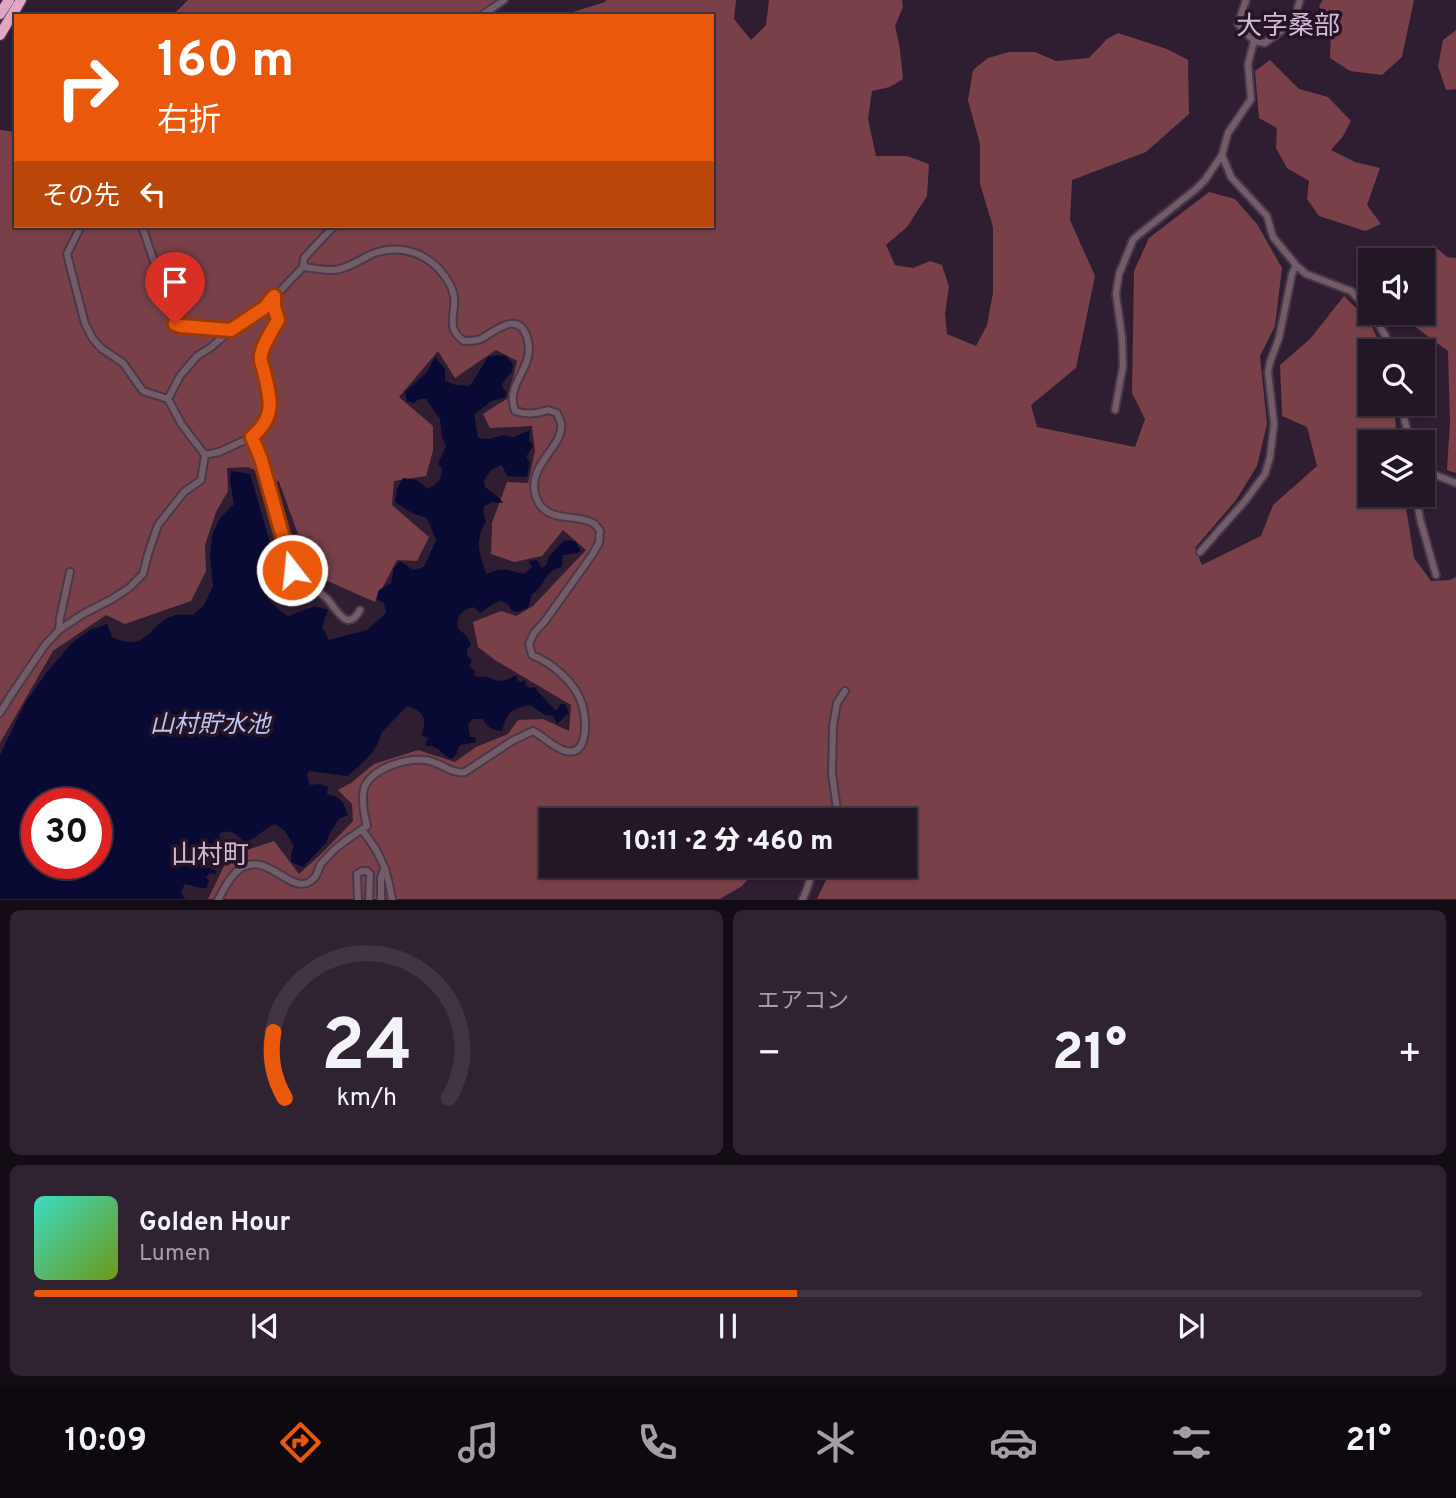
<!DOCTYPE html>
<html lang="ja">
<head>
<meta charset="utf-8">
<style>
  :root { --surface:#231625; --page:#2f2332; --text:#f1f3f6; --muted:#a39fa7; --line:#403542; --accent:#ea580c }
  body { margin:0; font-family:Overpass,"Noto Sans JP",sans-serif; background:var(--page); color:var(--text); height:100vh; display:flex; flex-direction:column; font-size:26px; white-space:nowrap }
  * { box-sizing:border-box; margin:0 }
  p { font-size:23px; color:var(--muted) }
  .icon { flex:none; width:38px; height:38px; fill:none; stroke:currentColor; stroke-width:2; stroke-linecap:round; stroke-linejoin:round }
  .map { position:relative; height:900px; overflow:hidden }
  .drawer { display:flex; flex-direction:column; gap:10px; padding:10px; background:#130c14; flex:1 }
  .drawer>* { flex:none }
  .guide { position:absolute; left:14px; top:14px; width:700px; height:214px; border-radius:0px; box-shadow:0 2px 5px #0004,0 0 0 2px var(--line); background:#ea580c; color:#fff; overflow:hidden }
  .tools { position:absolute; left:1358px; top:248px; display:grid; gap:14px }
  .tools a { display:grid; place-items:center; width:77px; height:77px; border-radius:0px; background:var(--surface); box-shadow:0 2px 5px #0004,0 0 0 2px var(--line); font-size:35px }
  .speed { position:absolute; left:21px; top:788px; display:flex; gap:14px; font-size:35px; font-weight:700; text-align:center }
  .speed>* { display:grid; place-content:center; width:91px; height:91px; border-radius:50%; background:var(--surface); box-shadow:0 2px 5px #0004,0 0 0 2px var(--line); line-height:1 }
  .speed .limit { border:10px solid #d22; background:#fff; color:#111 }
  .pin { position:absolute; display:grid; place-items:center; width:60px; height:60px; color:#fff; margin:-72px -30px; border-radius:50% 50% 50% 0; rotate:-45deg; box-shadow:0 0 7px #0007 }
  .pin .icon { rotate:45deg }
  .me { position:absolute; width:77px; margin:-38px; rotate:344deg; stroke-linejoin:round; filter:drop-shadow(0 0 5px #0008) }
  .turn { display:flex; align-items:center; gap:24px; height:147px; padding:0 28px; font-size:32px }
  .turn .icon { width:91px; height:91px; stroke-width:2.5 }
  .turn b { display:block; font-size:49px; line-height:60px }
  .then { display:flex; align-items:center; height:66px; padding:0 28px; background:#0003; gap:14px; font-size:26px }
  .big { font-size:52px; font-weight:800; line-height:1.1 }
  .drawer .widget { flex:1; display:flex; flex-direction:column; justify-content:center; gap:10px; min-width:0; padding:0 24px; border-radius:10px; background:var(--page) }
  .drawer .dial { align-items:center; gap:0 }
  .dial svg { height:182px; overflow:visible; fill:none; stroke:var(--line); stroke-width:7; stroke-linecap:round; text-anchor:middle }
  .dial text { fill:var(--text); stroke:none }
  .song { display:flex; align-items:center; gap:21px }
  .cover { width:84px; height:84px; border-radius:10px; background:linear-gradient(135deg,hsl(170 70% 55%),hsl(80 70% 35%)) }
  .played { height:7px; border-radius:4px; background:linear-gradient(90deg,var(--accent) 55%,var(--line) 55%) }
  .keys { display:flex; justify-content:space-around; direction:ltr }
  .heat { display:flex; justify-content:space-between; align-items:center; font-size:38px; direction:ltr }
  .drawer .tiles { flex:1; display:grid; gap:10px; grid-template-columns:1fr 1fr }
  .widget:last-child { grid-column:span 2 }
  .trip { position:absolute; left:539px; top:808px; width:378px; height:70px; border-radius:0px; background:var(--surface); box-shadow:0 2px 5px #0004,0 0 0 2px var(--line); font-weight:800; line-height:70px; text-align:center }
  .dock { display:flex; height:112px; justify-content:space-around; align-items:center; background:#0e090f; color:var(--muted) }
  .dock .icon { width:49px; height:49px }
  .dock .on { color:var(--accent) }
  .dock b { font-size:32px; color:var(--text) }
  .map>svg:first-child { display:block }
  .forest { fill:#794049 }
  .water { fill:#090a34; fill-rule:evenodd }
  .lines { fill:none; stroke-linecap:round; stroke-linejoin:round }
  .minor-casing { stroke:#49384b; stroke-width:10 }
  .highway-casing { stroke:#49384b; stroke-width:13 }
  .minor { stroke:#735b67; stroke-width:6 }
  .highway { stroke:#e1a6c4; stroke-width:10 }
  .route-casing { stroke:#983908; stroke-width:18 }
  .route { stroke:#ea580c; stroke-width:12 }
  .labels { text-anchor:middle; stroke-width:7; stroke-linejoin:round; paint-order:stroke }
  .water-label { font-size:24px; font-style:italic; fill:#bcc7f5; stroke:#251427 }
  .quarter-label { font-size:26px; fill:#d1bad4; stroke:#251427 }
</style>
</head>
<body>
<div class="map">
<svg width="1456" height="900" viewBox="0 0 1456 900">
  <rect width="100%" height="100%" fill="#2f1d31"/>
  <path class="forest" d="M188,0H500L477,16H172Z
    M606,0H736L734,19L751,40L766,25L769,0H902L903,7L895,26L900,49L903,79L890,87L872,91L868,119L876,156H907L929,164L927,196L907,227L886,245L895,265L913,268L930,261L942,265L949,287L945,314L947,334L976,346L987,325L993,293V227L980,184V144L968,100L973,70L988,58L1009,52H1035L1056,61L1089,58L1107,39L1118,33L1167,49L1188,60L1189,114L1146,152L1072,180L1070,220L1095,276L1076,368L1031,405L1037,427L1135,447L1145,419L1132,393L1134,271L1149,238L1209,192L1235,199L1257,224L1282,268L1275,326L1260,356L1267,424L1257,466L1236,500L1195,548L1202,565L1261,536L1273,505L1317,466L1307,427L1282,416L1280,365L1310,339L1344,296L1369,321L1384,352H1370V404H1394L1397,443H1370V495H1404L1414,558L1431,581L1450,580L1456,577V899H817L826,880L836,866H905V821H828L814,814L802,818L801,821H551V866H760L742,886L720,899H208L229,856L274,841L299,874L322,853L353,821L352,804L338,790L351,783L374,764L418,750L455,762L476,747L508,734L518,720L543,719L569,731L571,705L495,660L478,647L473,622L501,611L516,616L533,606L586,550L563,530L542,556L514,562L491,554L492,523L507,482L528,483L535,451L532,426L490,428L483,414L508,398L517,361L496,350L455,378L438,351L399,397L433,426V451L426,476L394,481L392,505L429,537L417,561L397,560L375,602L323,579L305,553L279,482L248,467L227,468L228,491L216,512L205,545L206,571L191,601L125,624L106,615L53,651L0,743V130L16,132V226H712V16H560L605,2Z
    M1323,0H1414L1402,57L1382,75L1350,71L1330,58L1331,30L1319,6Z
    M1456,30V89L1446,90L1438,66L1443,40Z
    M1270,60L1299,89L1328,97L1351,121L1343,136L1331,150L1355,162L1380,168L1367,205L1381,224L1365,231L1319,216L1307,199L1309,181L1287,168L1276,148L1277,128L1259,118L1255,71Z
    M1433,245L1447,257L1456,258V473L1447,470L1450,422L1448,351L1413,325L1408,313H1423V261H1416Z"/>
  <path class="water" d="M497,355L506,356L513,364L512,371L502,384L503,389L507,392L505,397L492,401L474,414L478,438L489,439L503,435L514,437L530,430L529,440L533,446L526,457L530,463L527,477L507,476L502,465L491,470L484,480L485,487L499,498L503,503L493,502L484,506L483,512L486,521C474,544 479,550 486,574C503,567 507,570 524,574L532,567L529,561L537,560L542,568L547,564L548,558L563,541L570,540L575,541L581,551L577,553L563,555L562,567C543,571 546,586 532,594L528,608L517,612L511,610L508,604L501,601L493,604L480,613L473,607C462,610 454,617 459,630C465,633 469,639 471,645L467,649V655L472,661L469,666L475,671L474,675L478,677C487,675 492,680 500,681C506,681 512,677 517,675V680L521,682L525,680L526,685L530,688L534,687L555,710H557L561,704H565L569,713L557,724L553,716L545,715L530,705C511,709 507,712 502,731C493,730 487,728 483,719H473C466,725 469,728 470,737H475L476,742L460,745L455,756L451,759C440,754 440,745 425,746L428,738L421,735C428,720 424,711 408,706C398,714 391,724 381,733C379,750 360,766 347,776L309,771L307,775L310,785L319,784L328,787L327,794C342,798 343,801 348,815L339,819L331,831L326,843L303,867L291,862V854L294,846L285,831L275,824C264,828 257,839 244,842C236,834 231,828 219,834L221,839L220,842L216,844H205L201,848C202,863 202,864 217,872L215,874L210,873L206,877L209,881L206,888H202L185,884L181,891L182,896L186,899H0V755L25,703L47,672L72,643L90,630L107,624L112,637C148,655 148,622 176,615C181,614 188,615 193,615L204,605L213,586L210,557L212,535L220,518L234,504L230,481L231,471L250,474L273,553L258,572C259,593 272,605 288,616L315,606L328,610L322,627L329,640L367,630L386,613L384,603L376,599L379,590L391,583L394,568L400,561L413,570L424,567L436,540L427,518L412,513L395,502L397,489L403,478L417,480L428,489C438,483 442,480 442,468L438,464L446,446L442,437L440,419L426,399H419L414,403L407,401L405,392L427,372L435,357L445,369V381L456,385L470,386L488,357ZM37,803H96V863H37Z"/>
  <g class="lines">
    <defs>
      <path id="minor" d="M1246,0L1238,24L1254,41L1265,43L1294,21L1300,0
        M481,16L504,0
        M1222,155L1231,177L1267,216L1273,237L1296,265L1306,274L1351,291L1370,311
        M142,226L175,324L180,326L231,330
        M1372,313L1385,335L1392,352
        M168,399L180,376L197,356L210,348L231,330L264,308L303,267L304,258L334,226
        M1401,404L1410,443
        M1115,410L1123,366L1122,337L1116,294L1119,274L1133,240L1137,236L1196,189L1205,180L1222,155L1228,133L1251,99L1248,64L1254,41
        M252,437C278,414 270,401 263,371C262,366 260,360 261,355C263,343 272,331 278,320L274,307V296
        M205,455L219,452L252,437L258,449C267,477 274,505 281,534C285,547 287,564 295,575C305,589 320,589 329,601C338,612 348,632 360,610
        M1423,470L1456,483
        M1416,495L1420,519L1436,575
        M1200,552L1245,501L1265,474L1270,457L1274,424L1268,372L1270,362L1279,338L1292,274L1296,265
        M59,630L60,618L70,572
        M0,713L11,695L45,645L59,630L83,614L112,599L129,588L143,574L148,554L158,525L184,492L201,480L205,455L182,425L168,399L143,391L123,363L101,348L93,339L85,324L67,254L81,226
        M835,821L837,809L832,774L833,726L837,703L845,691
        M362,830C380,852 388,871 392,900
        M218,900C223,890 228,880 236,872C264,846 289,894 309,882C318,877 317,871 321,864C324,860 329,856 332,852C342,842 355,834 367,826C364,814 360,795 366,784C376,767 407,758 425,760C439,761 452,775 465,772L512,741L533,731C544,737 554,748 566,751C590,757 586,716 582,704C575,682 552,663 532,655L529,644L534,633L545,621L592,555L599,543L600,531C599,529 595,524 593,523C576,513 545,524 536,497C525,465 565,447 561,423C561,422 557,414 557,413L548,410C537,414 527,415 515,411C504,382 537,368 527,337C518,310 495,331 481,339C476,341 470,341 464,341C445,328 456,315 454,297C453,287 446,277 439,269C421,250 394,244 370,255C360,260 351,266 340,269C328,272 315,268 303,267
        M358,900L357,874L362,871H367L370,874L369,900
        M381,900V877L385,868
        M802,900C808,890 810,877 815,866"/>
      <path id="highway" d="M0,14L9,0
        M0,35L21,0"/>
    </defs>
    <use href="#minor" class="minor-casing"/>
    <use href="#highway" class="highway-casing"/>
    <use href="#minor" class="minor"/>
    <use href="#highway" class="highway"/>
  </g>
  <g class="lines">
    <defs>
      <path id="route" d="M175,324L180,326L231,330L264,308L274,296V307L278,320C272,331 263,343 261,355C260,360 262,366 264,371C270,400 277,415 252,437L261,459L292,570"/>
    </defs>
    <use href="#route" class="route-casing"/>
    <use href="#route" class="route"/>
  </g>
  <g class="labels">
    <g class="water-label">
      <text x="210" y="732">山村貯水池</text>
    </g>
    <g class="quarter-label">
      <text x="1288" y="34">大字桑部</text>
      <text x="210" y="863">山村町</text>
    </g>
  </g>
</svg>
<div class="tools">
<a><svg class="icon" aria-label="sound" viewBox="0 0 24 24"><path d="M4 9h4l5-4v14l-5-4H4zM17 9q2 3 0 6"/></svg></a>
<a><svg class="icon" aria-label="search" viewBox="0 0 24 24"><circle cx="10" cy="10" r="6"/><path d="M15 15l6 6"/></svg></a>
<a><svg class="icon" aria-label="layers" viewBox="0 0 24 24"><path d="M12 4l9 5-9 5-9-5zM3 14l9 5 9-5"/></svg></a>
</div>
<div class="speed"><div class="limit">30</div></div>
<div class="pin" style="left:175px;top:324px;background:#d93025"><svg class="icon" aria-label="arrive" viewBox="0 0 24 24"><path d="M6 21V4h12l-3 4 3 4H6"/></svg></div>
<svg class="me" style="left:292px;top:570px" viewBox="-20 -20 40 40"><circle r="17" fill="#ea580c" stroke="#fff" stroke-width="3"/><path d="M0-11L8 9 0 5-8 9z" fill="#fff"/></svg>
<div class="trip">10:11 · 2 分 · 460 m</div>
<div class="guide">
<div class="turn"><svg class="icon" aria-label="right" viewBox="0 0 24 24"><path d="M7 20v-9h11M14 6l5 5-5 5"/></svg><div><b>160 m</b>右折</div></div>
<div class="then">その先<svg class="icon" aria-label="left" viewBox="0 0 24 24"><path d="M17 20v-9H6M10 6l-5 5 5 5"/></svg></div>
</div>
</div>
<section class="drawer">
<div class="tiles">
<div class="widget dial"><svg viewBox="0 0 100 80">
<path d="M14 69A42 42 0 1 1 86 69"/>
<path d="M14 69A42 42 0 0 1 9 40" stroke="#ea580c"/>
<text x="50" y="56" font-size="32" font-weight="700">24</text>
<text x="50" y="72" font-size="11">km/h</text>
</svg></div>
<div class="widget"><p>エアコン</p>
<div class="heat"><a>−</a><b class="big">21°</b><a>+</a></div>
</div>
<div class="widget">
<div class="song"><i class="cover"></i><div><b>Golden Hour</b><p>Lumen</p></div></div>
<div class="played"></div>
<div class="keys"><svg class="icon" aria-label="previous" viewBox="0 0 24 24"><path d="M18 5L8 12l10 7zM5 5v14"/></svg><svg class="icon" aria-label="pause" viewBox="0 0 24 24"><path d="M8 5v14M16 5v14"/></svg><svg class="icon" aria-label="next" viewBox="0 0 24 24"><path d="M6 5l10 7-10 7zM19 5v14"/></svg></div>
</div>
</div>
</section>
<nav class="dock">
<b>10:09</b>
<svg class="icon on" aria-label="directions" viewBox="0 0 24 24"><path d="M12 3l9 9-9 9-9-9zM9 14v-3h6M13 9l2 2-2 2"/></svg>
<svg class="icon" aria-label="music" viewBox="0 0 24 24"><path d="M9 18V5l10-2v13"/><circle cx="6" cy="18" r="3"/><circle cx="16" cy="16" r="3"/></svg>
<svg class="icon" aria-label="phone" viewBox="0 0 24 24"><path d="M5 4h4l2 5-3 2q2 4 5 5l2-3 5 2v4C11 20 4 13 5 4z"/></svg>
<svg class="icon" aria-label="climate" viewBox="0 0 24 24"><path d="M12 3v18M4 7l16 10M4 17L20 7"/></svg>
<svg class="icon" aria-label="car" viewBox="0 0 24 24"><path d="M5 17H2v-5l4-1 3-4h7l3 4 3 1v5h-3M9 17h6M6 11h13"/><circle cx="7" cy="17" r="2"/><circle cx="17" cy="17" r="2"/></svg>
<svg class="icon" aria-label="filters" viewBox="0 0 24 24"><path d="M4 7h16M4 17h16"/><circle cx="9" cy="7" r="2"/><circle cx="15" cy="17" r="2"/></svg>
<b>21°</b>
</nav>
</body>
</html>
